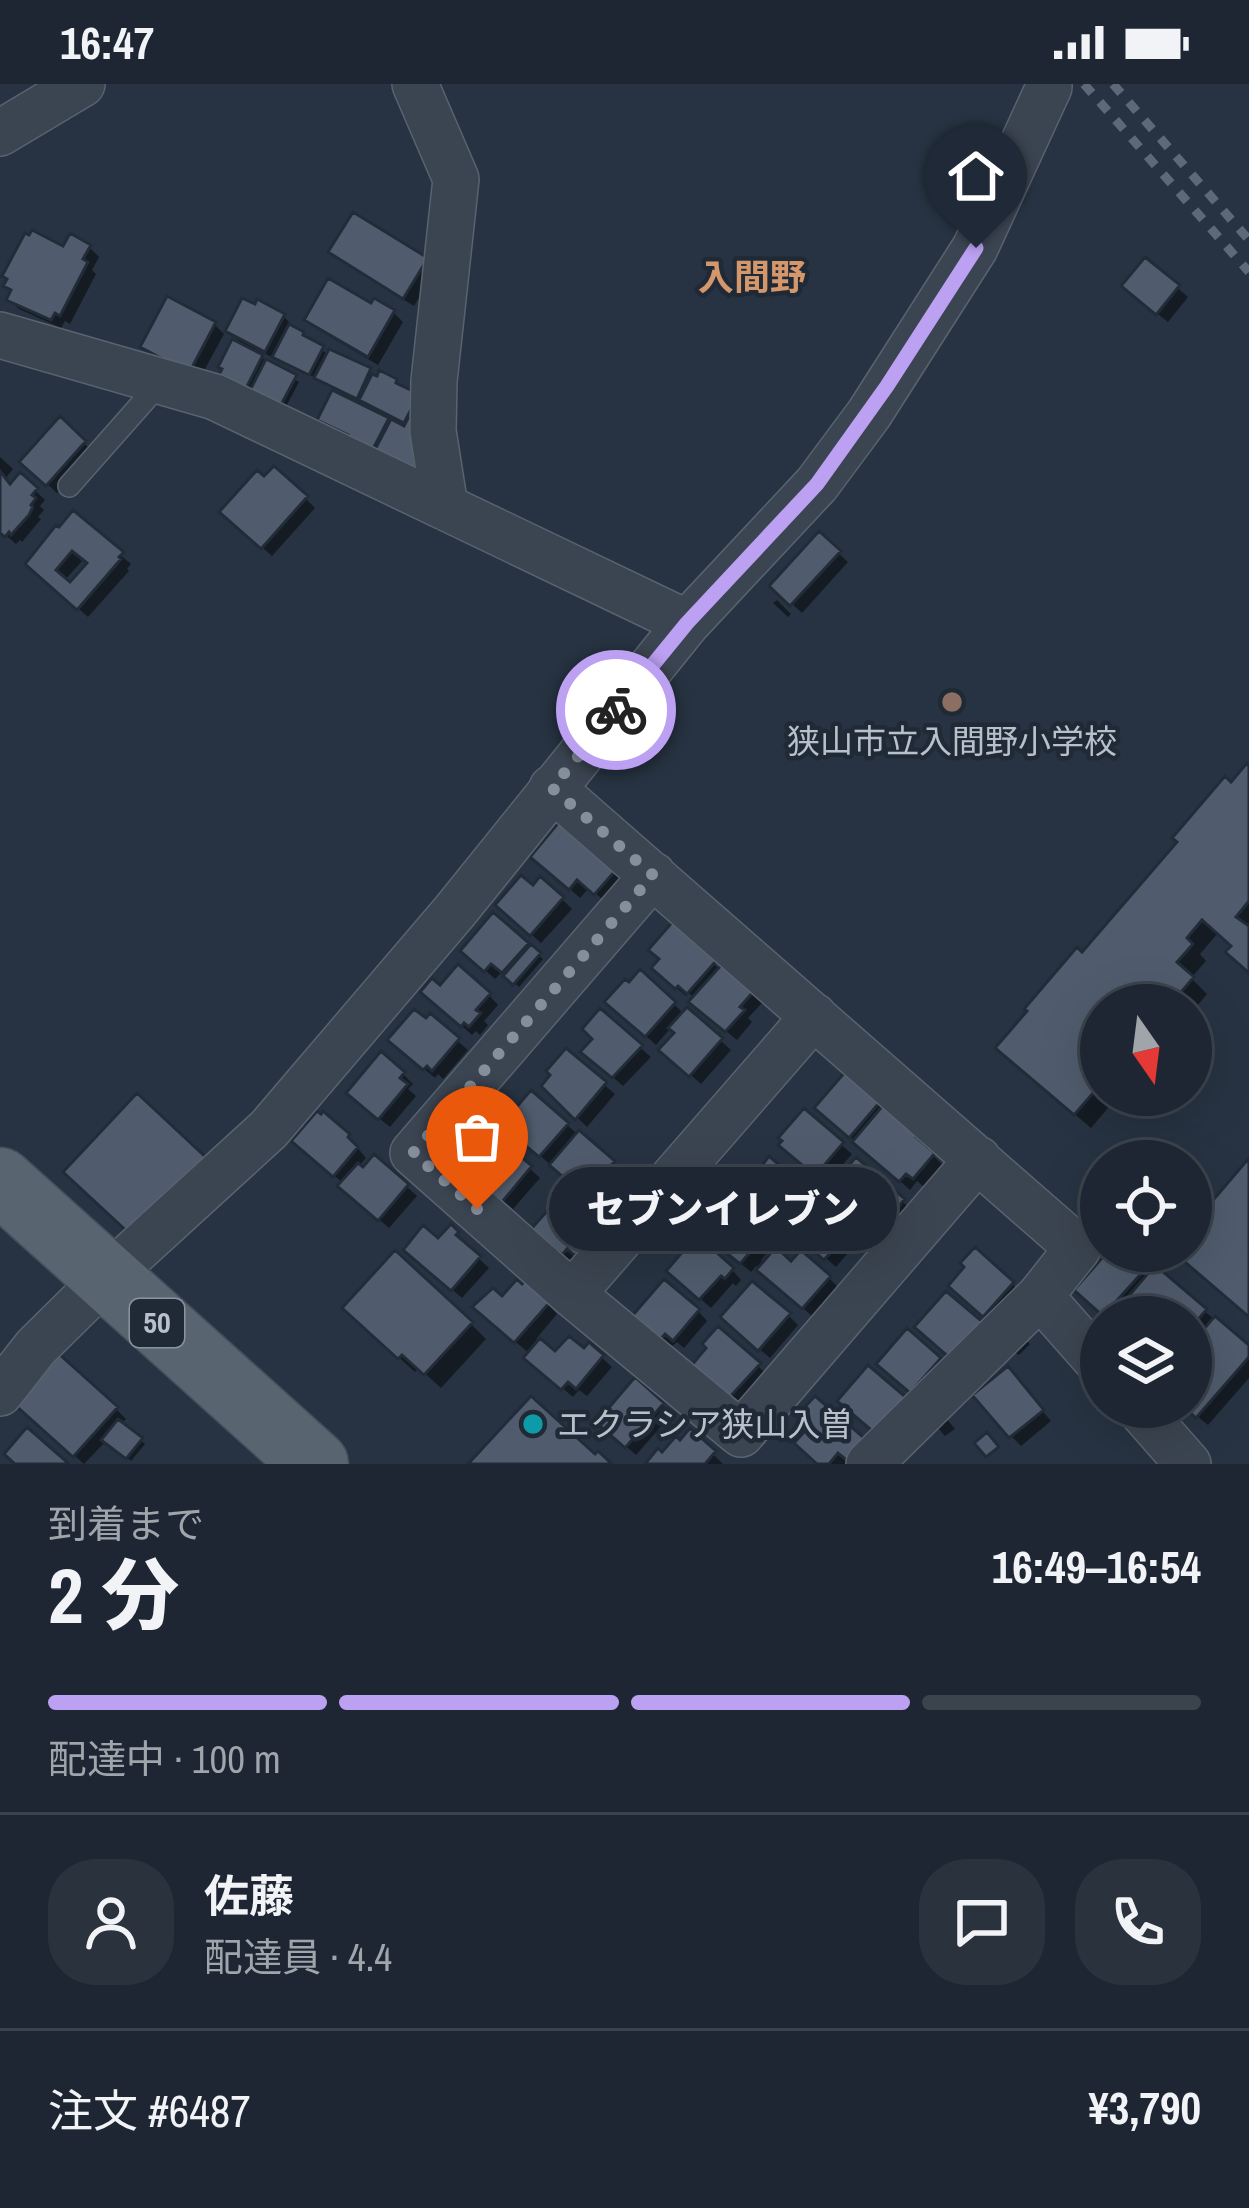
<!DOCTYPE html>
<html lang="ja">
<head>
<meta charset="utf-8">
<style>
  body { margin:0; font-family:"Archivo Narrow","Noto Sans JP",sans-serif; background:#2a323e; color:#f1f3f6; height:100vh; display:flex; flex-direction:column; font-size:45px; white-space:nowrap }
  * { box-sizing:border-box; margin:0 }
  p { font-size:39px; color:#a0a5ac }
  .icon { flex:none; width:66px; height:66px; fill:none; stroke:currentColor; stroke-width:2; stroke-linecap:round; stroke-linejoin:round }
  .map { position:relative; height:1380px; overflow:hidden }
  .details { display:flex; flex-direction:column; background:#1d2632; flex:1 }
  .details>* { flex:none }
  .needle { width:78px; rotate:166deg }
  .tools { position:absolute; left:1080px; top:900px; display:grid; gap:24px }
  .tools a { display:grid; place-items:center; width:132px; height:132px; border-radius:50%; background:#1d2632; box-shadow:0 12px 48px #0002,0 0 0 3px #3b434d; font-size:60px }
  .pin { position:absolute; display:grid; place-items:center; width:102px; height:102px; color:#fff; margin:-123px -51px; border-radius:50% 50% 50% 0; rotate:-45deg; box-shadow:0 0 12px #0007 }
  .pin .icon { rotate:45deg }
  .courier { position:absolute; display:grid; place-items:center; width:120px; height:120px; margin:-60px; border:9px solid #bca0f2; border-radius:50%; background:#fff; color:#222; box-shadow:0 3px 15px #0007 }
  .bubble { position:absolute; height:84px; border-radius:42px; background:#1d2632; box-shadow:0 12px 48px #0002,0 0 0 3px #3b434d; font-size:39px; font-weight:800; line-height:84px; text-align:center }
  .summary em { font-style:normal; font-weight:800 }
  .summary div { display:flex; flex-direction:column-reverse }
  .summary { display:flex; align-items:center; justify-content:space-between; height:204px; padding:0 48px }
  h1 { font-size:78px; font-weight:800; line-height:90px }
  .bar { display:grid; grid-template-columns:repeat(4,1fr); gap:18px 12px; align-content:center; height:144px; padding:0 48px }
  .bar i { height:15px; border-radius:9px; background:#3b434d }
  .bar .current { background:#bca0f2 }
  .bar p { grid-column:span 4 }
  .line { display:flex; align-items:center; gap:30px; padding:0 48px; border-top:3px solid #3b434d }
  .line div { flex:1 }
  .round { display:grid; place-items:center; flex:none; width:126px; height:126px; border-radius:48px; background:#2a323e }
  .status { display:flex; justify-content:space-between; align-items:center; height:84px; padding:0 60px; background:#1d2632; direction:ltr }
  .status svg { height:33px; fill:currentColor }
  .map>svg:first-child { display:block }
  .shadow { fill:#0007; fill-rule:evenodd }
  .building { fill:#505c6d; stroke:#222c39; stroke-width:3; fill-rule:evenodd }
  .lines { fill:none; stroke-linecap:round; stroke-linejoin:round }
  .service-casing { stroke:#59636f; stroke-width:24 }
  .minor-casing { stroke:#59636f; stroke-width:48 }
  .primary-casing { stroke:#454e5b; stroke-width:69 }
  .service { stroke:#3b4551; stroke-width:21 }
  .minor { stroke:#3b4551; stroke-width:45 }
  .primary { stroke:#596471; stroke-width:66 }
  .rail { stroke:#5d6978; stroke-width:9; stroke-dasharray:12 12; stroke-linecap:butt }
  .done { stroke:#858f9b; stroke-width:12; stroke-dasharray:0 21.6 }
  .route { stroke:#bca0f2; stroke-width:15 }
  .education-dot { fill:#8d6e63; stroke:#202a37; stroke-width:4.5 }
  .culture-dot { fill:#0f9aa8; stroke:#202a37; stroke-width:4.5 }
  .labels { text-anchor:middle; stroke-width:9; stroke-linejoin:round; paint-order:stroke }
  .shield { fill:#202a37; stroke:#8a939f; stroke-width:3 }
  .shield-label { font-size:30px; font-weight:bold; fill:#b8c0cb }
  .poi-label { font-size:33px; fill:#b8c0cb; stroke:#202a37 }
  .neighbourhood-label { font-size:36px; font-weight:bold; fill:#d4976b; stroke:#202a37 }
</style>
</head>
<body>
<div class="status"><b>16:47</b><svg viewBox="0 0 49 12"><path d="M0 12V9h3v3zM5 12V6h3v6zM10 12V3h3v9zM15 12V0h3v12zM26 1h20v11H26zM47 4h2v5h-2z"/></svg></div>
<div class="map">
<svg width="1249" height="1380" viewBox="0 0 1249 1380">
  <rect width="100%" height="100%" fill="#273342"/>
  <path class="shadow" d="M354 133 436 186 414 222 342 178 332 168Z
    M89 163 99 173 92 186 96 190 70 240 65 237 61 244 19 225 9 215 64 166Z
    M1146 177 1188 213 1168 238 1135 212Z
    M373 224 393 228 403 238 378 281 317 245 307 235Z
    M283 232 293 242 291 245 329 271 373 291 396 298 417 313 430 391 331 346 321 336 334 310 405 346 408 340 322 297 315 291 314 293 255 265 267 279 299 298 281 332 245 316 247 265 229 247Z
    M214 240 224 250 199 296 154 272 144 262Z
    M60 336 94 369 57 409 23 378Z
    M0 373 13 385 5 395 12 402 20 392 45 416 40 422 44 426 38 433 41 435 22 458 20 456 16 460 0 446Z
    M305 414 315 424 272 472 233 438Z
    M73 431 131 480 127 485 129 487 88 533 39 490ZM84 475 90 480 71 502 64 497Z
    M820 452 848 478 802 529 773 502Z
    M777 516 791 530 788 533 773 519Z
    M1249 685V888L1234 863 1218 849 1200 870 1206 877 1191 894 1207 910 1191 929V921H1173L1164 913 1157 921H1101V1011H1119L1091 1044 1014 979 1083 872Z
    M544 782 614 788 623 798 606 818 589 804 580 814Z
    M533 805 562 815 572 825 541 859 499 821Z
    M494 832 543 875 519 903 502 888 495 895 474 876Z
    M675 839 717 878 714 880 720 886 763 918 748 934 752 938 737 956 702 927 695 915 689 909 686 912 665 894Z
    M441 905 489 911 498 921 484 937 488 941 480 951 476 947 472 951 434 917Z
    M674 920 684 930 687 927 731 966 701 1000 672 975 677 949 671 944 656 961 618 927Z
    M600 928 651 973 623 1002 594 977Z
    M430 933 468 966 443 995 438 990 435 994 401 965Z
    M566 968 615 1010 587 1043 545 1002Z
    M403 990 413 1000 408 1005 416 1012 390 1043 360 1019Z
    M845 993 928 1061 925 1064 943 1081 924 1103 917 1097 910 1106 828 1033Z
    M804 1029 852 1070 827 1099 792 1070Z
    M567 1041 622 1089 596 1120 515 1050Z
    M348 1052 366 1074 358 1083 363 1088 375 1074 417 1112 389 1144 351 1111 343 1099 304 1067Z
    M498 1056 540 1094 513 1125 480 1097Z
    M769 1076 813 1115 786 1145 755 1119Z
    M856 1077 913 1127 896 1146 880 1132 871 1143 839 1117Z
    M594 1134 603 1143 573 1179 545 1154Z
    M451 1144 467 1159 465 1162 489 1184 462 1214 417 1175 438 1158Z
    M768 1146 778 1156 761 1176 765 1180 791 1181 829 1194 838 1203 813 1233 756 1182 751 1188 712 1155Z
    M861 1150 871 1159 861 1170 853 1163 836 1183 804 1155Z
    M1112 1167H1128L1152 1189 1155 1185 1249 1265V1294L1208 1341 1186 1323H1191V1233H1108L1078 1206Z
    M968 1183 1012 1200 1022 1209 994 1241 961 1212Z
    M732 1186 741 1196 736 1202 733 1199 711 1224 679 1196Z
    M502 1217 548 1220 557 1230 536 1255 556 1272 590 1263 612 1283 587 1312 579 1306 573 1313 537 1283 530 1270 486 1233Z
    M698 1227 707 1237 684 1264 677 1258 669 1265 638 1237Z
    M789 1232 798 1241 770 1274 733 1243Z
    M361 1239 471 1240 486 1255 441 1304 419 1284 415 1288Z
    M718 1246 768 1291 740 1323 705 1292Z
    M1020 1250 1030 1260 1019 1271 1015 1268 984 1298Z
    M1017 1296 1051 1337 1021 1362 1011 1352Z
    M662 1321 672 1330 636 1371 607 1346Z
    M116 1325 126 1335 120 1340 145 1360 131 1377 106 1357 84 1380 28 1330Z
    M942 1329 955 1345 945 1352 932 1337Z
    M690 1348 723 1380H649L680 1360Z
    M808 1348 850 1376 846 1380H820Z"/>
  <path class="building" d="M353 128 428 174 403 215 328 168Z
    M32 146 63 162 70 149 91 161 83 175 88 178 60 232 55 229 51 236 6 216 11 206 3 202 7 195 2 192 25 149 29 151Z
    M1145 173 1180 201 1156 231 1121 202Z
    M328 194 371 219 374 214 395 226 368 273 304 236Z
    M167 212 216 238 189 289 140 263Z
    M242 214 255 220 257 215 285 230 265 268 225 247Z
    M289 240 304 248 303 251 324 262 309 291 272 273Z
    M232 255 263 271 241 314 214 300 222 285 218 283Z
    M329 265 371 284 357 315 314 294Z
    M266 275 297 291 276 330 246 314Z
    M379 286 397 295 396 299 419 310 404 339 359 316 372 290 377 292Z
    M332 306 389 334 371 369 345 356 348 351 317 336Z
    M415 321 416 396 371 373 391 335 404 342Z
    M60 332 86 357 46 402 19 378Z
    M274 382 308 412 261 465 219 428 257 386 264 392Z
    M0 387 10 400 20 388 38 404 32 411 36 414 31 421 33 423 29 431 11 451 9 448 5 453 0 449Z
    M73 426 124 468 119 473 121 475 77 526 25 480 56 441 59 443ZM72 467 87 479 70 498 56 486Z
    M819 447 841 467 790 522 769 502Z
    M1247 679 1249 681V817L1236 833 1249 842V889L1225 868 1231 862 1202 836 1187 854 1193 860 1177 878 1194 893 1171 920 1147 900 1138 910 1150 921H1101V1000L1074 1031 995 964 1027 927 1024 925 1077 863 1082 868 1177 758 1172 754 1225 692 1231 698Z
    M559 738 616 786 594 811 577 796 569 806 530 773Z
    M521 791 533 801 540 792 564 813 530 852 495 821Z
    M493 828 529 859 502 889 491 880 484 888 460 867Z
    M675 835 716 877 687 910 678 902 675 905 651 884 659 875 648 866Z
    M531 860 541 869 513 901 503 892Z
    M724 878 755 906 740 923 745 926 725 948 688 918Z
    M458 880 491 909 476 926 481 929 469 943 464 939 461 943 420 908 432 894 440 901Z
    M640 885 676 918 645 953 604 918 625 895 629 898Z
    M687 923 723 954 689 993 658 966 674 949 668 944Z
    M600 924 643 961 612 994 580 968 592 955 582 945Z
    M414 925 426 934 430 929 460 954 432 987 427 982 423 986 387 956Z
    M566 964 607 998 575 1036 541 1002 550 991 546 987Z
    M381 967 405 988 400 994 408 1000 378 1036 346 1009Z
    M845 988 880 1018 849 1054 814 1024Z
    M531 1006 569 1039 539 1073 501 1041Z
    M137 1009 212 1079 132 1152 63 1088Z
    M885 1019 920 1049 916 1053 935 1069 913 1095 906 1090 899 1098 852 1058Z
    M804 1024 844 1058 815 1092 778 1061 782 1057 778 1054Z
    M317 1027 321 1030 323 1027 350 1050 348 1053 358 1063 333 1093 291 1057Z
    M579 1046 615 1077 585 1112 549 1081Z
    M497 1052 532 1082 502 1118 467 1087Z
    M374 1070 409 1100 378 1137 337 1102 358 1079 363 1083Z
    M769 1072 805 1103 774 1138 741 1110Z
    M856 1073 905 1115 885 1138 869 1125 859 1136 826 1108Z
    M1249 1074V1233L1172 1167H1191V1142Z
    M566 1106 596 1131 593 1135 601 1142 575 1172 567 1165 562 1171 531 1145Z
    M729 1109 771 1144 740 1180 698 1146Z
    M825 1115 863 1148 850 1162 842 1156 824 1176 790 1146 806 1127 811 1132Z
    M451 1140 459 1148 456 1151 481 1172 451 1207 403 1166 423 1141 438 1154Z
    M697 1151 734 1184 725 1195 721 1192 699 1216 666 1187Z
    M776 1163 791 1177 801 1166 831 1192 802 1225 756 1186Z
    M975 1163 1014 1198 983 1233 948 1202 964 1183 960 1179Z
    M395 1166 473 1238 424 1291 402 1271 398 1275 342 1224Z
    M1108 1167H1133L1149 1181 1103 1232 1074 1206Z
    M1155 1181 1207 1225 1191 1244V1233H1111Z
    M517 1195 522 1200 525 1197 550 1218 514 1259 472 1223 493 1204 502 1212Z
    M664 1195 700 1225 673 1257 665 1250 658 1258 632 1232Z
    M752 1197 791 1229 758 1267 720 1233Z
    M946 1207 984 1239 952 1276 914 1243Z
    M1215 1232 1249 1261V1273L1196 1334 1184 1323H1191V1251L1195 1255Z
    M718 1242 761 1279 728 1315 691 1282 706 1264 702 1260Z
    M907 1244 941 1274 910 1309 876 1280Z
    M569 1252 584 1264 589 1258 604 1271 576 1305 568 1298 561 1306 523 1274 540 1254 555 1267Z
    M59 1270 118 1323 73 1373 14 1320Z
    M868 1281 908 1315 877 1351 837 1317Z
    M1008 1282 1044 1326 1009 1354 972 1311Z
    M635 1293 664 1319 625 1364 593 1336 604 1325 606 1327Z
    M531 1312 595 1370 598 1367 612 1380H468Z
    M815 1312 869 1358 850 1379 838 1369 829 1380H817L794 1359 805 1347 797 1341 807 1329 803 1325Z
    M118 1335 143 1354 126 1375 101 1356Z
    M27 1343 68 1379V1380H15L4 1370Z
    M690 1344 716 1367 705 1380H645L658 1364 662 1368 676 1352 680 1356Z
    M987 1348 999 1363 986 1373 974 1359Z"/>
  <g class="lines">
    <g class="service-casing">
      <path id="service" d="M69 402 160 299"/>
    </g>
    <g class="minor-casing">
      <path id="minor" d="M415 0 456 95 434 297 433 347 445 423
        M0 49 82 0
        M0 251 215 313 687 539
        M552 704 1078 1164 1040 1212 869 1380
        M653 791 413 1069 572 1210 741 1350 978 1075
        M572 1210 814 932
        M1040 1212 1101 1281
        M0 1309 36 1263 106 1194 269 1045 455 827 687 539 817 400 869 330 975 164 1049 3
        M1138 1323 1188 1380"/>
    </g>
    <g class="primary-casing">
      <path id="primary" d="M0 1097 315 1380"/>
    </g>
    <use href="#service" class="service"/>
    <use href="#minor" class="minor"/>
    <use href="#primary" class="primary"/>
    <path class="rail" d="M1084 0 1249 188
      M1113 0 1249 156"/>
  </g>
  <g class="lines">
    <path class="done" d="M477 1125 413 1069 653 791 552 704 616 626"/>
    <path class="route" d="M616 626 687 539 817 400 887 302 976 164"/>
  </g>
  <circle class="education-dot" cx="952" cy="618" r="12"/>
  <circle class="culture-dot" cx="533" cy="1340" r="12"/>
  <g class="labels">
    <rect class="shield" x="130" y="1215" width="54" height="48" rx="9"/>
    <g class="shield-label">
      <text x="157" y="1249">50</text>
    </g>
    <g class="poi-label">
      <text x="952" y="669">狭山市立入間野小学校</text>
      <text x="557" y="1352" text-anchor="start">エクラシア狭山入曽</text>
    </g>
    <g class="neighbourhood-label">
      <text x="752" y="206">入間野</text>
    </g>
  </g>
</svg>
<div class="tools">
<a><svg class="needle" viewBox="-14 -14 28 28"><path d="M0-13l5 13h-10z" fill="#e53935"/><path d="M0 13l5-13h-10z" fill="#a0a5ac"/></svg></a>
<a><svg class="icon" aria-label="locate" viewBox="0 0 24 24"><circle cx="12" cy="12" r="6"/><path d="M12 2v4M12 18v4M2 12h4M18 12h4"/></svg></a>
<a><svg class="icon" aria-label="layers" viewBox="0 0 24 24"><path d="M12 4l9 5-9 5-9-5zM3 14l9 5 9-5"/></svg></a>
</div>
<div class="pin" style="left:477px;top:1125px;background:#ea580c"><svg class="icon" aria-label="bag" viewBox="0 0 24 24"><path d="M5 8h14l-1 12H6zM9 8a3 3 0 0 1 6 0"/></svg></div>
<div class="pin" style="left:976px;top:164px;background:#1f2937"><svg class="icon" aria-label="home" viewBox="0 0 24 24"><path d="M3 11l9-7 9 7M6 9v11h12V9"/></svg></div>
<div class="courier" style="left:616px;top:626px"><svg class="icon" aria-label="bike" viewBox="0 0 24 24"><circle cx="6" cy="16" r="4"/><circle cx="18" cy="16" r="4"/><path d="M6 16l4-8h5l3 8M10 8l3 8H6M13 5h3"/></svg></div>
<div class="bubble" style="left:549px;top:1083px;width:348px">セブンイレブン</div>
</div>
<section class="details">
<div class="summary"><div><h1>2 分</h1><p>到着まで</p></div><em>16:49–16:54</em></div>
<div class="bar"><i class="current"></i><i class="current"></i><i class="current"></i><i></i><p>配達中 · 100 m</p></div>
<div class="line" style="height:216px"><a class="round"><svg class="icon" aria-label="person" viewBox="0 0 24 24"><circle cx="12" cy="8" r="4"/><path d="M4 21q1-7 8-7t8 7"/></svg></a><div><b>佐藤</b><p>配達員 · 4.4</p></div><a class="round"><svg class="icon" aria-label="chat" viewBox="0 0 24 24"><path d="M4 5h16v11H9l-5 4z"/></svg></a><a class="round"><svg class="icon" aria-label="phone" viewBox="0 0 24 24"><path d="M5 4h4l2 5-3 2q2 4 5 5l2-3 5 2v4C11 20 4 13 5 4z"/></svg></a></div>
<div class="line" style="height:156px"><div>注文 #6487</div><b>¥3,790</b></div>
</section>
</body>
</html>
